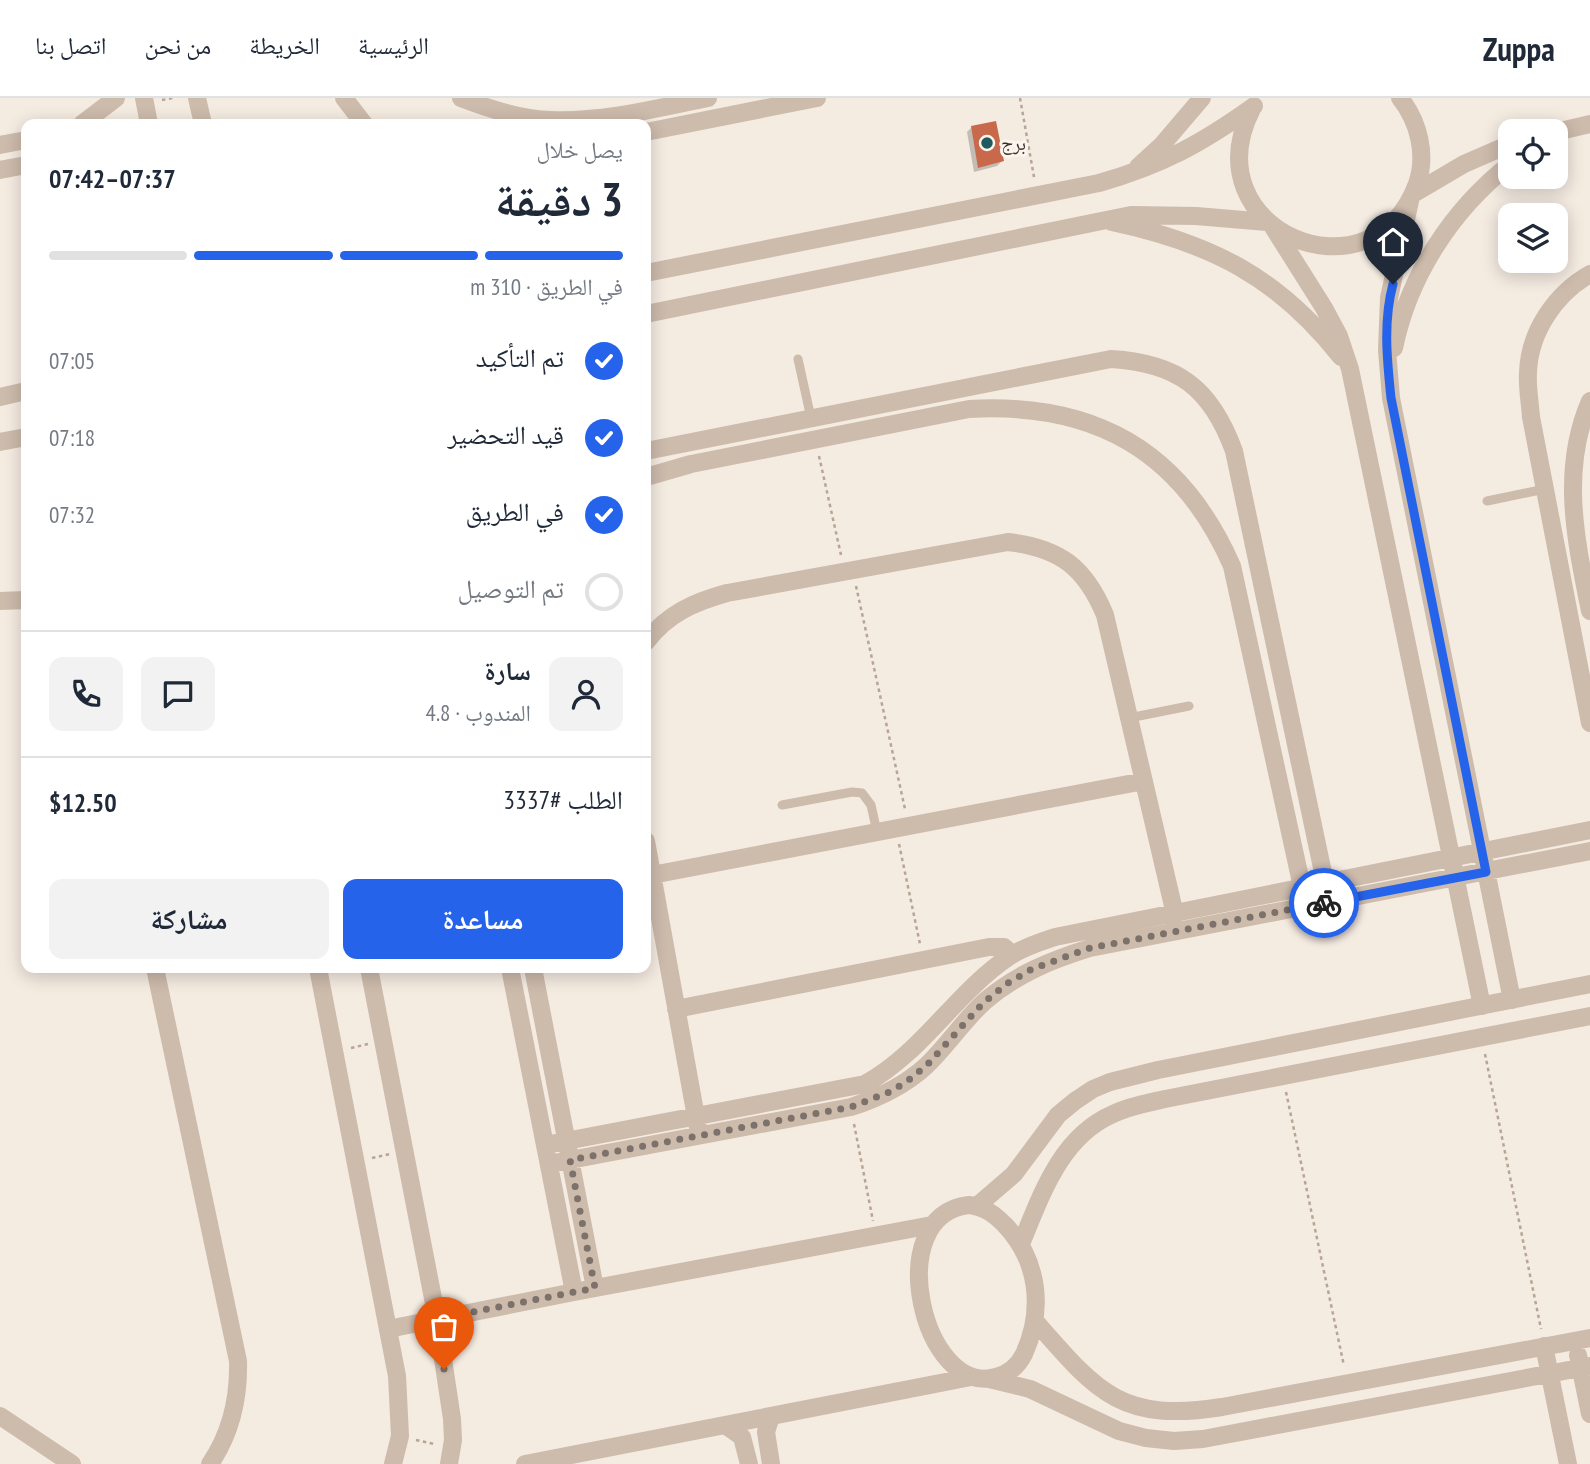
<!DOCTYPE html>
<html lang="ar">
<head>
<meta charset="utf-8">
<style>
  body { margin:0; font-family:"PT Sans Narrow","Noto Naskh Arabic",sans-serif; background:#f2f2f3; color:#1f2937; direction:rtl; height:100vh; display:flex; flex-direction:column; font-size:26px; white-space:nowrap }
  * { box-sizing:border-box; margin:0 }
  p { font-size:23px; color:#747a83 }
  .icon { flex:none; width:38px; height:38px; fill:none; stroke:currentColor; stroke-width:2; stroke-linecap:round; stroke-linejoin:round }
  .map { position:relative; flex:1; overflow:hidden; direction:ltr }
  .panel { position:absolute; left:21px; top:21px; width:630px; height:854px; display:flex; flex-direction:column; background:#fff; border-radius:14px; box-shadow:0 4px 18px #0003; direction:rtl }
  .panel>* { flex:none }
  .controls { position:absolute; left:1498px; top:21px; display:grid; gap:14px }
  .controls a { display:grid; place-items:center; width:70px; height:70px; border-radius:14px; background:#fff; box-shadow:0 4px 18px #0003; font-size:35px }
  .pin { position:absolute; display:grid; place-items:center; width:60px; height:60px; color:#fff; margin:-72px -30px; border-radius:50% 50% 50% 0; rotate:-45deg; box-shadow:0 0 7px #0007 }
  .pin .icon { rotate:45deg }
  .courier { position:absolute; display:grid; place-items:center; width:70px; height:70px; margin:-35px; border:5px solid #2563eb; border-radius:50%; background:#fff; color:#222; box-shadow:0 2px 9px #0007 }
  .overview em { font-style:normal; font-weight:700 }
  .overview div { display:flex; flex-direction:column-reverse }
  .overview { display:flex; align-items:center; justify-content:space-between; height:119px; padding:0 28px }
  h1 { font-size:46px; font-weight:700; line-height:52px }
  .bar { display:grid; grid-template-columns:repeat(4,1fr); gap:10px 7px; align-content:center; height:84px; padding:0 28px }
  .bar i { height:9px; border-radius:5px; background:#e0e1e3 }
  .bar .on { background:#2563eb }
  .bar p { grid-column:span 4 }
  .line { display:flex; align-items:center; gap:18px; padding:0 28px; border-top:2px solid #e0e1e3 }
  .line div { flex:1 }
  .round { display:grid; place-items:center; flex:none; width:74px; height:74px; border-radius:14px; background:#f2f2f3 }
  ol { padding:0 28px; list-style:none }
  li { display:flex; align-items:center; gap:21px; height:77px }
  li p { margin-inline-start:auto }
  li .icon { padding:7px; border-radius:50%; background:#2563eb; color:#fff; stroke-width:4 }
  li:last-child { color:#747a83 }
  li i { width:38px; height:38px; border:4px solid #e0e1e3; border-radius:50% }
  .button { display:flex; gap:14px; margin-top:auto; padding:14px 28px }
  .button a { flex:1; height:80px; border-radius:14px; background:#2563eb; color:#fff; font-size:28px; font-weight:700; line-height:80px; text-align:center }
  .button a+a { background:#f2f2f3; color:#1f2937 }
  header { display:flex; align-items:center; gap:42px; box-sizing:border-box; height:98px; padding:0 35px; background:#fff; border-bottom:2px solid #e0e1e3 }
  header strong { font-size:33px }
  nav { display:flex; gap:38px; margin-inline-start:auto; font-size:24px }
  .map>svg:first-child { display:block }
  .shadow { fill:#0003 }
  .building { fill:#c8694b }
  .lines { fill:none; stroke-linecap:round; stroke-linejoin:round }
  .path { stroke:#b9a596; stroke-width:2.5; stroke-dasharray:3.5 3.5; stroke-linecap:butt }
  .service { stroke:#cdbbac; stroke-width:9 }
  .minor { stroke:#cdbbac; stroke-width:18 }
  .tertiary { stroke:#cdbbac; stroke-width:18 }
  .done { stroke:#7c716b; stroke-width:7; stroke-dasharray:0 12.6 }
  .route { stroke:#2563eb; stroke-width:9 }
  .poi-dot { fill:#1f5a5e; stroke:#fbf5ee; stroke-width:2.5 }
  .labels { text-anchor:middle; stroke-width:6; stroke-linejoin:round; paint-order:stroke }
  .poi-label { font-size:19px; fill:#3b302b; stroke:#fbf5ee; text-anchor:start }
</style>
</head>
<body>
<header>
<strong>Zuppa</strong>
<nav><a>الرئيسية</a><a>الخريطة</a><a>من نحن</a><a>اتصل بنا</a></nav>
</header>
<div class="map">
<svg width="1590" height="1366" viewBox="0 0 1590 1366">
  <rect width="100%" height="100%" fill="#f4ebe1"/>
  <path class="shadow" d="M972 29 1002 63 997 68 974 74 967 34Z"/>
  <path class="building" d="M996 23 1004 63 978 70 971 28Z"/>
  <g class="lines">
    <path class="path" d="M1020 0 1034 79
      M162 2 173 0
      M819 358 841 457
      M856 488 905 711
      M899 746 920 846
      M351 950 368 946
      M1485 956 1541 1231
      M1286 994 1344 1268
      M854 1026 873 1123
      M372 1060 390 1056
      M416 1342 434 1346"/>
    <path class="service" d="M798 261 811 320
      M1487 403 1545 391
      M1129 620 1189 608
      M782 707 852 694 862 695 871 707 877 734"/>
    <path class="minor" d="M344 0 364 26
      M461 0C490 11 520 21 551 22 604 24 658 10 708 0
      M1252 11C1190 132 1371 209 1417 86 1427 57 1419 24 1400 0
      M82 26 116 0
      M646 34 817 0
      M1556 34 1590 26
      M0 47 26 42
      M1138 69 1161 48 1202 0
      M0 72 26 67
      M1413 96 1464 66 1510 46
      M1410 103 1389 200 1387 252 1391 300 1512 902
      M1112 124C1211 145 1278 179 1341 259
      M1273 129 1324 210 1339 238 1350 271 1482 908
      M646 175 1099 85C1162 67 1201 46 1254 8
      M1590 176C1556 195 1529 234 1528 275 1527 289 1530 305 1531 319L1590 625
      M646 216 1131 117 1196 118 1267 124
      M1394 250C1409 177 1452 112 1510 66
      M0 299 26 293
      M1590 303C1560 372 1576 443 1590 513
      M0 344 26 339
      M646 353 1111 261C1178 265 1211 290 1234 353L1325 784
      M646 379 691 366 969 311C1094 304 1181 352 1232 468L1302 789
      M0 503 26 502
      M646 544C667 516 694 504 727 495L1008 444C1060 450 1085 469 1105 517L1177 825
      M646 743 698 1030
      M652 777 1144 683
      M155 870 238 1263C239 1301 231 1335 210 1366
      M510 870 574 1194
      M533 870 595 1190
      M676 911 989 849H1004L1012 856
      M545 1047 865 986C923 954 956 894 1010 858 1024 849 1040 844 1055 839L1590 732
      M549 1066 851 1009C879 1000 904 988 926 968 947 948 963 923 985 903 1017 876 1051 862 1090 850L1590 753
      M969 1107C985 1109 994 1116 1005 1127 1039 1163 1044 1212 1024 1256 1018 1268 1008 1276 996 1279 923 1300 880 1116 969 1107Z
      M977 1108 1014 1076 1058 1017 1075 1003 1093 991 1110 984 1158 972 1590 886
      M1021 1146C1041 1098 1060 1039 1113 1016 1129 1008 1148 1005 1165 1001L1590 918
      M1035 1223C1097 1294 1121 1325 1222 1309L1590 1240
      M388 1231 574 1194 932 1127
      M1544 1248 1568 1366
      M1578 1257 1590 1316
      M989 1281 1030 1291 1119 1333 1146 1340 1174 1343 1203 1341 1590 1268
      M0 1318 72 1366
      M771 1318 766 1334 771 1366
      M725 1327 742 1339 749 1366
      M525 1366 971 1279"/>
    <path class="tertiary" d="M144 0 149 26
      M197 0 203 26
      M318 870 397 1278 400 1338 393 1366
      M369 870 437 1221 452 1321 453 1342 449 1366"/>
  </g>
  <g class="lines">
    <path class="done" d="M444 1271 437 1221 595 1190 570 1062 851 1009 892 993 910 981 927 967 983 905 1008 885 1032 871 1090 850 1324 805"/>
    <path class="route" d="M1324 805 1486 774 1391 300C1387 262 1383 223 1393 186"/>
  </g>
  <circle class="poi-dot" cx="987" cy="45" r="7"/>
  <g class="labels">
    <g class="poi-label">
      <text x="1001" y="52">برج</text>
    </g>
  </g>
</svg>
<div class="controls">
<a><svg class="icon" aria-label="locate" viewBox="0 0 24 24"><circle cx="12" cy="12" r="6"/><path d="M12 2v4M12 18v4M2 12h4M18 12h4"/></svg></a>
<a><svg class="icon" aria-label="layers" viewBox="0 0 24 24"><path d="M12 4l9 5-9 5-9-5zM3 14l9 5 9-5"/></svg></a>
</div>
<div class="pin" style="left:444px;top:1271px;background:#ea580c"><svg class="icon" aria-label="bag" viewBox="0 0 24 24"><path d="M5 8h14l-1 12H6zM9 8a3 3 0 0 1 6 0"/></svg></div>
<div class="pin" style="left:1393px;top:186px;background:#1f2937"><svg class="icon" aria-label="home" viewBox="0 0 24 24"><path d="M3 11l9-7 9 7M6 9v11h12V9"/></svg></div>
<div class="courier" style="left:1324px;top:805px"><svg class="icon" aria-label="bike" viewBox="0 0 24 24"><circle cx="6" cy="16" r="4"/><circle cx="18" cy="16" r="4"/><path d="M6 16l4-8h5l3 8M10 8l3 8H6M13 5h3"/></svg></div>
<section class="panel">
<div class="overview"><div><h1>3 دقيقة</h1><p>يصل خلال</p></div><em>07:37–07:42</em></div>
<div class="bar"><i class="on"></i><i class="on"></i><i class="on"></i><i></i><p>في الطريق · 310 m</p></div>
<ol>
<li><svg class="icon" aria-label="check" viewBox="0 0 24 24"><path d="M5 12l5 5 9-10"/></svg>تم التأكيد<p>07:05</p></li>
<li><svg class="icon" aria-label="check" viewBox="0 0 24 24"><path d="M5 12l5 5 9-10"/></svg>قيد التحضير<p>07:18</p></li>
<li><svg class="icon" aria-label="check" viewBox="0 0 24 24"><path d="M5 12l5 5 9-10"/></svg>في الطريق<p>07:32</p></li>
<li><i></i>تم التوصيل</li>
</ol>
<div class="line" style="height:126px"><a class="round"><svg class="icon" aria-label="person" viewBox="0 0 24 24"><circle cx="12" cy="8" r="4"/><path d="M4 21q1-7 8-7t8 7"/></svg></a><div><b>سارة</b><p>المندوب · 4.8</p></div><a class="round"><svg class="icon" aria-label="chat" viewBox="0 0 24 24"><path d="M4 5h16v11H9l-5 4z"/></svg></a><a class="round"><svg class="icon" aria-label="phone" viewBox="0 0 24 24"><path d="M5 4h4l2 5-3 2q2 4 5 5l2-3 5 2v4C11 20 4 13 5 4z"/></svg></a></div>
<div class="line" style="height:91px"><div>الطلب #3337</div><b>$12.50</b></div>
<div class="button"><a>مساعدة</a><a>مشاركة</a></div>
</section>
</div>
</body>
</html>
